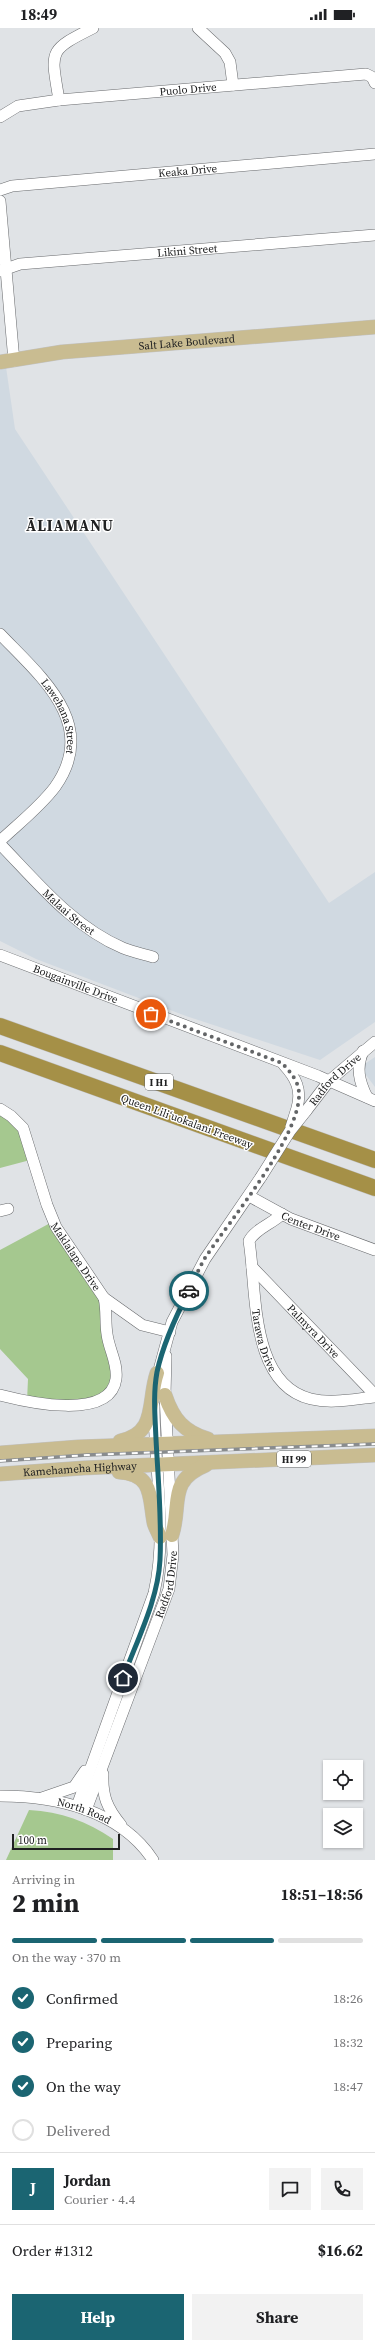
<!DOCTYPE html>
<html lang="en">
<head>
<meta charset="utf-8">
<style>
  body { margin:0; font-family:"Source Serif 4",serif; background:#f2f2f2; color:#202124; height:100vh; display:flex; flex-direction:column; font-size:15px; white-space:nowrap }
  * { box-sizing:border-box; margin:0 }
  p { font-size:13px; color:#757577 }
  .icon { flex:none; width:22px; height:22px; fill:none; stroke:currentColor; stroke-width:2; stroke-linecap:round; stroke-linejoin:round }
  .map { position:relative; height:1832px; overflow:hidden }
  .panel { display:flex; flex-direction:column; background:#fff; flex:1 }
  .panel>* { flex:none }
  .buttons { position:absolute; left:323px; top:1732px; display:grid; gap:8px }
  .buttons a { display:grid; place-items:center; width:40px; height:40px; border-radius:0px; background:#fff; box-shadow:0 1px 3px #0004; font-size:20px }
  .scale { position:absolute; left:12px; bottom:10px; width:108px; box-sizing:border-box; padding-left:4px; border:2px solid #202122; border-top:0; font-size:11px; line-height:14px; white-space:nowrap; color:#202122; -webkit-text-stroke:3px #fff; paint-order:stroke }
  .pin { position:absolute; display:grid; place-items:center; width:34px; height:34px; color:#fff; margin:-17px; border:2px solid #fff; border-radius:50%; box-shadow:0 1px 4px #0007 }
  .courier { position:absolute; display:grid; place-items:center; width:40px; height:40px; margin:-20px; border:3px solid #1b6572; border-radius:50%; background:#fff; color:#222; box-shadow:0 1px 5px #0007 }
  .headline em { font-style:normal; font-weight:700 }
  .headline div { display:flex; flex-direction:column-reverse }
  .headline { display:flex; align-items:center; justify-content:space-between; height:68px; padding:0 12px }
  h1 { font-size:26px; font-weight:700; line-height:30px }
  .bar { display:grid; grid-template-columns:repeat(4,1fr); gap:6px 4px; align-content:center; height:48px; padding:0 12px }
  .bar i { height:5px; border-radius:3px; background:#e0e0e0 }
  .bar .current { background:#1b6572 }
  .bar p { grid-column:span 4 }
  .line { display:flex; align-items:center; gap:10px; padding:0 12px; border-top:1px solid #e0e0e0 }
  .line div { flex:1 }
  .round { display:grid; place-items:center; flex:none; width:42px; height:42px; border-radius:0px; background:#f2f2f2 }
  ol { padding:0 12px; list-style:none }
  li { display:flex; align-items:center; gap:12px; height:44px }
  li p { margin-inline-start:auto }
  li .icon { padding:4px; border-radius:50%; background:#1b6572; color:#fff; stroke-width:4 }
  li:last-child { color:#757577 }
  li i { width:22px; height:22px; border:2px solid #e0e0e0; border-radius:50% }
  .cta { display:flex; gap:8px; margin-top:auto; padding:8px 12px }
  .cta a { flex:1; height:46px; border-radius:0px; background:#1b6572; color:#fff; font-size:16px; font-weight:700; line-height:46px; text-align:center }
  .cta a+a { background:#f2f2f2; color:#202124 }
  .status { display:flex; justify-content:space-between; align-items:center; height:28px; padding:0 20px; background:#fff; direction:ltr }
  .status svg { height:11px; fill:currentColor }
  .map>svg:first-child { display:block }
  .built { fill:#d0d9e1 }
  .green { fill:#a5c88f }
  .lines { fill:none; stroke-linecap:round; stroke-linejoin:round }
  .minor-casing { stroke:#686a6d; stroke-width:12 }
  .major-casing { stroke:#c1c1c1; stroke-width:15 }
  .highway-casing { stroke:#c1c1c1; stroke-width:17 }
  .minor { stroke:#fff; stroke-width:11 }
  .major { stroke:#c9bc91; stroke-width:14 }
  .highway { stroke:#a59047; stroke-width:16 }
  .rail-casing { stroke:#898c8e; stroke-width:3.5 }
  .rail { stroke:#fff; stroke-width:2; stroke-dasharray:6; stroke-linecap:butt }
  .minor-bridge-casing { stroke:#686a6d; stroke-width:12; stroke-linecap:butt }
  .minor-bridge { stroke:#fff; stroke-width:11 }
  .done { stroke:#636567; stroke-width:4; stroke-dasharray:0 7.2 }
  .route { stroke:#1b6572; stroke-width:5 }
  .labels { text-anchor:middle; stroke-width:3; stroke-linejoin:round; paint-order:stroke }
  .shield { fill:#fff; stroke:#636464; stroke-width:1 }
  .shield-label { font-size:10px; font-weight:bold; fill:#202122 }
  .street-label { font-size:11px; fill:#202122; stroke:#fff }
  .district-label { font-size:15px; font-weight:bold; letter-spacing:1px; fill:#202122; stroke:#fff }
</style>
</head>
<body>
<div class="status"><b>18:49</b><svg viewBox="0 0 49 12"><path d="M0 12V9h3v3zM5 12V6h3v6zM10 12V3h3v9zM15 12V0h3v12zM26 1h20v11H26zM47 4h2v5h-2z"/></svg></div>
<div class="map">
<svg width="375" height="1832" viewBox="0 0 375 1832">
  <rect width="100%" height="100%" fill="#e0e3e6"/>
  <path class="built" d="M6 339 15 401 329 875 375 844V994L320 1032 186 988 36 931 0 913V340Z
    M375 1029V1059L360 1039Z"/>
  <path class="green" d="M0 1081 11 1088 34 1131 0 1140Z
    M54 1193 98 1259 116 1341 100 1373H27L28 1351 0 1321V1222Z
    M29 1782C61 1784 87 1793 113 1811V1832H6Z"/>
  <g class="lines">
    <g class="minor-casing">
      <g id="minor">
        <path d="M198 0 225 25 230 34 233 57"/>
        <path d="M59 72C51 23 47 23 93 0"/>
        <path id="s1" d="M0 89 18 78 59 72 366 46 372 49 375 55"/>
        <path id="s2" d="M0 162 12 158 375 126"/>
        <path d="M0 173 14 333"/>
        <path id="s3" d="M0 243 20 236 375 207"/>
        <path id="s4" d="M0 606C40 648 100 696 55 759 40 779 18 796 0 813"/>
        <path id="s5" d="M0 816C37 854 73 899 123 920 133 924 143 926 153 929"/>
        <path id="s6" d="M0 927 318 1048 375 1073"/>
        <path d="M363 1023C356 1040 359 1053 367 1069"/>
        <path d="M284 1037C296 1050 302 1062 297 1080"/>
        <path id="s7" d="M0 1081 11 1088 23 1100 47 1177 56 1199 104 1270C107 1282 105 1294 107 1306 109 1322 118 1335 116 1351 110 1393 27 1374 0 1367"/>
        <path id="s8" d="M306 1083 329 1053 375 1014"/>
        <path id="s9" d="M249 1168 291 1191 375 1222"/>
        <path d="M0 1183 8 1181"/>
        <path id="s10" d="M282 1186C272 1196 255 1201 249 1213 257 1261 249 1356 311 1371 332 1376 354 1371 375 1369"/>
        <path id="s11" d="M252 1239 375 1367"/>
        <path d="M104 1270 142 1297 170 1304"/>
        <path d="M156 1353 172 1294 205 1231 261 1149"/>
        <path d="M103 1746C102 1768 107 1780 121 1797"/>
        <path id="s12" d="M0 1768C56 1768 120 1782 153 1832"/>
        <path d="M42 1770 74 1759 85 1743"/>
        <path d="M77 1778 154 1565C168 1504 154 1440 154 1378"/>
        <path id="s13" d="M86 1782 169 1561 173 1527 165 1367 166 1328"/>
      </g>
    </g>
    <g class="major-casing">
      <g id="major">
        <path id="s14" d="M0 334 62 324 375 299"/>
        <path d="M165 1367C173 1391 184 1404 208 1411"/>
        <path d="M120 1413C158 1405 147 1374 157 1345"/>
        <path d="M0 1425 78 1419 375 1408"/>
        <path d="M119 1444C154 1446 149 1470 154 1495 155 1499 158 1504 160 1509"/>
        <path id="s15" d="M0 1446 83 1440 375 1427"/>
        <path d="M172 1507C182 1476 167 1453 206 1437"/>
      </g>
    </g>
    <g class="highway-casing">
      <path id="highway" d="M0 998 375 1132
        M0 1025 375 1160"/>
    </g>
    <use href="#minor" class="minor"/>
    <use href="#major" class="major"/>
    <use href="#highway" class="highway"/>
    <g class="rail-casing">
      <path id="rail" d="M0 1433 87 1427 375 1416"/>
    </g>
    <use href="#rail" class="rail"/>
    <g class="minor-bridge-casing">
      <path id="minor-bridge" d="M291 1099 297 1080
        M261 1149 290 1103 306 1083"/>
    </g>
    <use href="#minor-bridge" class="minor-bridge"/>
  </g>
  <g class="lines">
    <path class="done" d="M151 986 282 1035C290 1044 299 1053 299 1066 300 1109 230 1192 205 1230 199 1240 194 1252 189 1263"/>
    <path class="route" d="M123 1650C137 1612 158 1572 160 1532 162 1491 158 1451 156 1411 155 1388 153 1366 157 1344 163 1316 176 1288 189 1263"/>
  </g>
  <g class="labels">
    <g class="shield">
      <rect x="145" y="1046" width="28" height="16" rx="3"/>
      <rect x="277" y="1423" width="34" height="16" rx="3"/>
    </g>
    <g class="shield-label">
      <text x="159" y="1058">I H1</text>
      <text x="294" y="1435">HI 99</text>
    </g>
    <g class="street-label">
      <text dy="4" stroke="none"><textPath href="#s1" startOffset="192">Puolo Drive</textPath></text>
      <text dy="4" stroke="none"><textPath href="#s2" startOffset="189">Keaka Drive</textPath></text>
      <text dy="4" stroke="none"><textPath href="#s3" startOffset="189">Likini Street</textPath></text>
      <text dy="4" stroke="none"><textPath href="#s14" startOffset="188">Salt Lake Boulevard</textPath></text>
      <text dy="4" stroke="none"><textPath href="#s4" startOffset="104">Lawehana Street</textPath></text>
      <text dy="4" stroke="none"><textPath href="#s5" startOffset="97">Malaai Street</textPath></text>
      <text dy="4" stroke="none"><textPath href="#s6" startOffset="81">Bougainville Drive</textPath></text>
      <text dy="4" stroke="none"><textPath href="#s8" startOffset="43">Radford Drive</textPath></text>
      <text transform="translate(187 1093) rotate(20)" y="4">Queen Liliʻuokalani Freeway</text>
      <text dy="4" stroke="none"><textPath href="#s9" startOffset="69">Center Drive</textPath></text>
      <text dy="4" stroke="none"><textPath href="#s7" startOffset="170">Maklalapa Drive</textPath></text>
      <text dy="4" stroke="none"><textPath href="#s11" startOffset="89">Palmyra Drive</textPath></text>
      <text dy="4" stroke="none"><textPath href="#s10" startOffset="144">Tarawa Drive</textPath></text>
      <text dy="4" stroke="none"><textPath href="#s15" startOffset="80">Kamehameha Highway</textPath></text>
      <text dy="4" stroke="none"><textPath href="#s13" startOffset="240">Radford Drive</textPath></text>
      <text dy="4" stroke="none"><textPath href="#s12" startOffset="86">North Road</textPath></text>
    </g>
    <g class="district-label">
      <text x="70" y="503">ĀLIAMANU</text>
    </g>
  </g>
</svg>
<div class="buttons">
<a><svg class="icon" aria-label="locate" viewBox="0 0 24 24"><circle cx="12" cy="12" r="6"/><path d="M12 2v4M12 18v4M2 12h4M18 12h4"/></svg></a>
<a><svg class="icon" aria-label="layers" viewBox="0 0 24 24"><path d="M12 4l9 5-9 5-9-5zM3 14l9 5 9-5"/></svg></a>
</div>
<div class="scale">100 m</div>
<div class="pin" style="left:151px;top:986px;background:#ea580c"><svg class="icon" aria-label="bag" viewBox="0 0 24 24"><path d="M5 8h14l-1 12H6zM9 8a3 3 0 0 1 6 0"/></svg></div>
<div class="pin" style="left:123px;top:1650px;background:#1f2937"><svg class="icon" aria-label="home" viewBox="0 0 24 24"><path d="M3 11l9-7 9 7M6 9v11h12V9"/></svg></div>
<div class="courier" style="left:189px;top:1263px"><svg class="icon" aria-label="car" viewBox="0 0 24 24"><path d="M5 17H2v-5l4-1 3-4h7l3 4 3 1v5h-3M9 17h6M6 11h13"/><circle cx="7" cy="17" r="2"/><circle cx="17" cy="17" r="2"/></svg></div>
</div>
<section class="panel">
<div class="headline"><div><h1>2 min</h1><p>Arriving in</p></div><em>18:51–18:56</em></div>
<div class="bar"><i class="current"></i><i class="current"></i><i class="current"></i><i></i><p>On the way · 370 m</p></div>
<ol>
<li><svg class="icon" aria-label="check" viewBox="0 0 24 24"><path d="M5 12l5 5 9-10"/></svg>Confirmed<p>18:26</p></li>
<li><svg class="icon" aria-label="check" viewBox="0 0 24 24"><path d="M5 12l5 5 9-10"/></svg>Preparing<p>18:32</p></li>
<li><svg class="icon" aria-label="check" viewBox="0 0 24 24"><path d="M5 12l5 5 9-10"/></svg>On the way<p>18:47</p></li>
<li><i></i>Delivered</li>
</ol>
<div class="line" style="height:72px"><b class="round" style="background:#1b6572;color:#fff">J</b><div><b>Jordan</b><p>Courier · 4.4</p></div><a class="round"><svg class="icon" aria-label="chat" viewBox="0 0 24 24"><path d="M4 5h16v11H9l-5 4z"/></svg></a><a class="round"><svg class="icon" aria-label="phone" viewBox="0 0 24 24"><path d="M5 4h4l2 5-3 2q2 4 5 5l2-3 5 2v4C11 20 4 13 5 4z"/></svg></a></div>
<div class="line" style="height:52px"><div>Order #1312</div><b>$16.62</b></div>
<div class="cta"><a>Help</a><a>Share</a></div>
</section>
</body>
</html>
